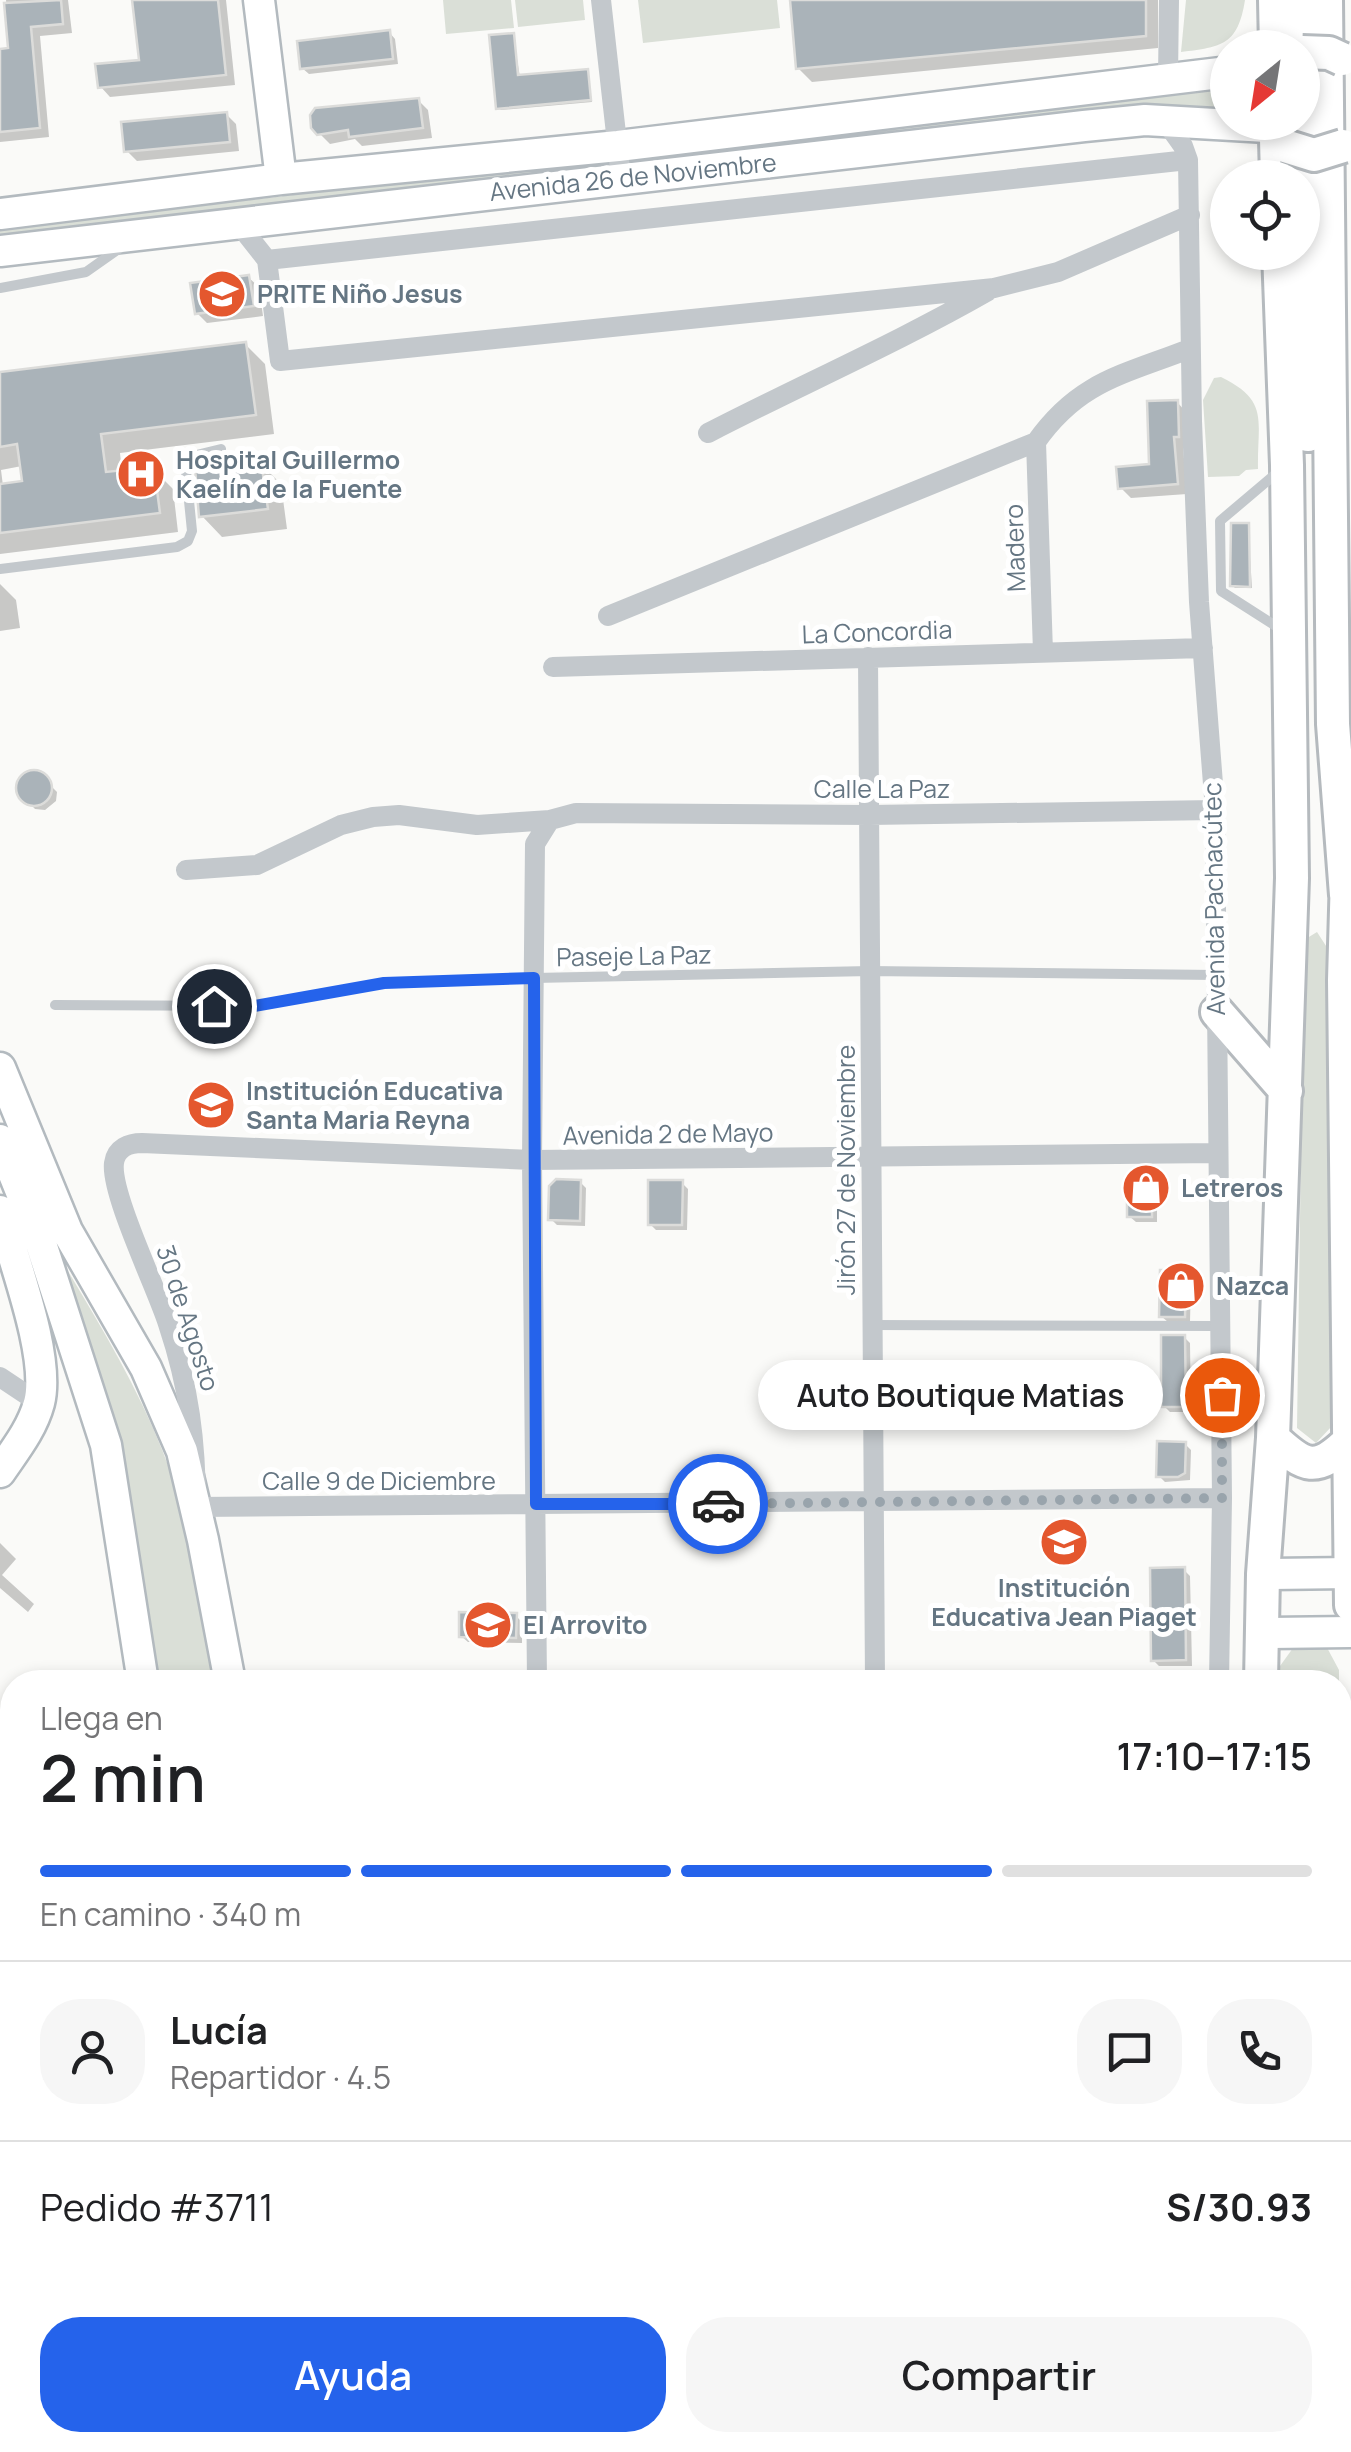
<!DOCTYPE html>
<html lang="es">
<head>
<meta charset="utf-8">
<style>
  body { margin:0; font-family:Manrope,sans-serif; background:#f6f6f6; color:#202124; height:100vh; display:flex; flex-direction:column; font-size:38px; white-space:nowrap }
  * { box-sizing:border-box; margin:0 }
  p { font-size:32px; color:#757577 }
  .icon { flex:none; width:55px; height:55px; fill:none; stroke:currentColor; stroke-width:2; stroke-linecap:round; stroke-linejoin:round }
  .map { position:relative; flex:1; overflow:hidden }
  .sheet { position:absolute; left:0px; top:1670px; width:1352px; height:782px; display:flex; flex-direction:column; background:#fff; border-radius:40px 40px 0 0; box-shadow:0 5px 15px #0003 }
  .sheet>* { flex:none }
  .needle { width:65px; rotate:210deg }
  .controls { position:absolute; left:1210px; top:30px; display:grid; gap:20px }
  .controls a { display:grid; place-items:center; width:110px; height:110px; border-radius:50%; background:#fff; box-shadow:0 5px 15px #0003; font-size:50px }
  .pin { position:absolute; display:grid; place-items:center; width:85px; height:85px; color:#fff; margin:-42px; border:5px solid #fff; border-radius:50%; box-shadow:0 2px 10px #0007 }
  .courier { position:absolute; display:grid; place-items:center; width:100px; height:100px; margin:-50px; border:8px solid #2563eb; border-radius:50%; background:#fff; color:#222; box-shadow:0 2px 12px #0007 }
  .bubble { position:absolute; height:70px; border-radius:35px; background:#fff; box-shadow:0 5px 15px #0003; font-size:32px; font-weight:600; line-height:70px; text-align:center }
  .overview em { font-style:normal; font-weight:600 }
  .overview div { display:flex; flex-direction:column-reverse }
  .overview { display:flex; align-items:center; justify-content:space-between; height:170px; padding:0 40px }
  h1 { font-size:65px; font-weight:600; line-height:75px }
  .bar { display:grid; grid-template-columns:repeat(4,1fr); gap:15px 10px; align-content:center; height:120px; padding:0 40px }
  .bar i { height:12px; border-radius:8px; background:#e0e0e0 }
  .bar .active { background:#2563eb }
  .bar p { grid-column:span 4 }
  .line { display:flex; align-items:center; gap:25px; padding:0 40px; border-top:2px solid #e0e0e0 }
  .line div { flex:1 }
  .round { display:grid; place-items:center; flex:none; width:105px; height:105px; border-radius:40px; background:#f6f6f6 }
  .button { display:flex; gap:20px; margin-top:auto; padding:20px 40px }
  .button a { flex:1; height:115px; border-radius:40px; background:#2563eb; color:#fff; font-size:40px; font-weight:600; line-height:115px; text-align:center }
  .button a+a { background:#f6f6f6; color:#202124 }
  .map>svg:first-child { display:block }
  .green { fill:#dadfd7 }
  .shadow { fill:#0003; fill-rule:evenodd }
  .building { fill:#aab3b9; stroke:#dcdcda; stroke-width:2.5 }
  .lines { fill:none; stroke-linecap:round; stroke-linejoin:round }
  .secondary-casing { stroke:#b3babf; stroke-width:35 }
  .primary-casing { stroke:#b5babe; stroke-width:38 }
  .lane { stroke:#c3c8cc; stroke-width:10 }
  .street { stroke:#c3c8cc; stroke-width:20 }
  .secondary { stroke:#fff; stroke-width:30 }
  .primary { stroke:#fff; stroke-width:32 }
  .primary-bridge-casing { stroke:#b5babe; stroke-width:38; stroke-linecap:butt }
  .primary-bridge { stroke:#fff; stroke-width:32 }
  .done { stroke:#99a4ac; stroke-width:10; stroke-dasharray:0 18 }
  .route { stroke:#2563eb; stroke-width:12 }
  .labels { text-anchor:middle; stroke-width:10; stroke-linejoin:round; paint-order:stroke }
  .street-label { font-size:25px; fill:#657683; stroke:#fff }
  .poi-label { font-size:25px; font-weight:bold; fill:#657683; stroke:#fff; text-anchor:start }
</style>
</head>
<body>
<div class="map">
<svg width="1351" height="2452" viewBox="0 0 1351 2452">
  <rect width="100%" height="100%" fill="#fafaf8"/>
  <path class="green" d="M443 0H511L514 28 446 34Z
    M515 0H583L585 20 518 27Z
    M638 0H777L780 28 643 43Z
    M1186 0H1245C1238 45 1222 47 1181 52Z
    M1223 87 1224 116 0 239V229Z
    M1221 377C1270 401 1257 420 1258 469L1246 470 1239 476 1208 477 1203 400 1214 378Z
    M1317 932 1328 949 1332 1426 1316 1443 1297 1428 1304 940Z
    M59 1256C97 1320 136 1383 163 1452 192 1526 205 1605 221 1682H153Z
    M1298 1641 1324 1642 1339 1670V1682H1275V1673Z
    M1340 2297 1351 2452H1310L1309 2440H1340Z
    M264 2440H334L337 2452H266Z"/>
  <path class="shadow" d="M6 0H68L72 33 40 36 49 137 0 142V51L11 50Z
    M135 0H226L235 85 110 97 100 86 141 62Z
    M793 0H1158V48L812 82 798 68Z
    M389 32 395 39 398 64 309 74 302 68Z
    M513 35 520 77 587 71 592 102 501 110 498 108Z
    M418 100 428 110 432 138 362 146 355 139 330 144 313 127Z
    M226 114 236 124 239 151 137 161 127 151Z
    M248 277 259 287 263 316 207 323 197 313Z
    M245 344 265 364 274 434 120 453 122 473 153 469 173 489 178 532 0 554V375ZM22 466 24 483 3 486 1 470Z
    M1177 402 1187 413 1188 447H1183L1187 494 1131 498 1121 488 1151 466Z
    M261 464 281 484 287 529 222 537 202 516Z
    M1248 526 1252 588H1235L1232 585Z
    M0 584 16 600 20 628 0 631Z
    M29 774H39L57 792 56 801 45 810 35 809 21 794 20 784Z
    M580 1182 586 1188 585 1226 557 1225 551 1219Z
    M682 1183 688 1189 687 1230H656L650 1224Z
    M1151 1186 1157 1193V1222H1136L1129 1216Z
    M1185 1274 1191 1280 1190 1322H1168L1161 1316Z
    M1184 1337 1190 1343 1191 1412H1170L1164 1406Z
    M1185 1444 1191 1450 1190 1480 1165 1482 1159 1476Z
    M0 1543 16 1559 2 1575 34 1604 28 1612 0 1588Z
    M1184 1570 1190 1576 1192 1666H1159L1153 1660Z
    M516 1616 522 1622V1643L468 1642 461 1636Z
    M514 2440H634V2452H514Z
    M929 2440H1011L1012 2446 1005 2447 1006 2452H937Z
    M1092 2440H1193L1194 2452H1143L1142 2443 1099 2447Z"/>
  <path class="building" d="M61 0 63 24 31 27 40 128 0 132V49L8 48 4 3Z
    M132 0H218L226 75 98 88 95 64 139 60Z
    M790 0H1146V36L796 69Z
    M390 30 393 59 300 69 297 41Z
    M514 33 518 75 588 69 591 100 496 109 489 35Z
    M419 98 423 128 349 137 348 130 317 135 311 128 310 115 315 108Z
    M227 112 230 142 124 152 121 122Z
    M249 275 254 306 195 314 190 283Z
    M246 342 256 415 101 434 106 472 154 467 160 513 0 533V484L22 481 17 444 0 447V372Z
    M1178 400 1179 437H1174L1178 484 1118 489 1116 467 1149 464 1147 401Z
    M261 461 268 509 199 517 195 468Z
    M1231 523H1249L1250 587 1230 586Z
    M16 788a18 18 0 1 1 36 0a18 18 0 1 1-36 0Z
    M556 1179 581 1180 580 1221 548 1220 549 1186Z
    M648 1180H683L682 1225H648Z
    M1127 1184H1152V1217H1127Z
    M1160 1270 1186 1271 1185 1317H1159Z
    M1161 1335H1185L1186 1407H1161Z
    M1157 1441 1186 1442 1185 1473 1178 1477H1156Z
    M1185 1567 1186 1660 1151 1661 1150 1568Z
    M459 1612 517 1613 516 1638 459 1637Z"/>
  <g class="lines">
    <g class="secondary-casing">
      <path id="secondary" d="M259 0 281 179
        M0 214 281 179 618 146 1228 72
        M0 251 1084 126 1145 120 1267 127
        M0 1068 67 1231 146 1368 182 1451 203 1540 230 1682
        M0 1140 37 1231 106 1445 143 1682
        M0 1211C13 1260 51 1357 39 1403 32 1429 15 1450 0 1472
        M1263 1574 1351 1573
        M1262 1633 1351 1632
        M255 2440 257 2452
        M344 2440 346 2452"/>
    </g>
    <g class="primary-casing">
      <path id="primary" d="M1275 0 1276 48
        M1302 0 1308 435
        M1326 0 1333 724 1346 895
        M1276 139 1277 178
        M1347 875 1344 980 1351 1605
        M1217 1012 1286 1091
        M1273 1438C1305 1468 1316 1473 1349 1441
        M1261 1682 1263 1574 1273 1438 1292 878 1287 465 1279 252
        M1340 2227 1351 2226
        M1293 2440 1294 2452"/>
    </g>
    <path class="lane" d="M0 288 86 272 120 248
      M1278 472 1220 521 1221 591 1282 630
      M0 569 177 547 188 541 192 531 185 461 188 457 221 449
      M55 1005 254 1006 384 983 534 978 870 971 1216 975
      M872 1325 1220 1326"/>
    <path class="street" d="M601 0 621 178
      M1168 78 1169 0
      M1166 122 1183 146 1188 160 1192 421 1199 602 1215 810 1222 1498 1219 1682
      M237 222 267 260 280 361 994 288 1058 272 1190 215
      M267 260 1188 160
      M708 433C801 385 897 343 988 291
      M1036 442 1043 652
      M608 616 1036 442C1079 381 1123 375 1189 349
      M868 657 875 1682
      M553 667 1203 648
      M186 870 257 865 341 825 373 817 399 815 477 825 550 820 576 813 869 815 1215 810
      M1218 1153 532 1160 142 1143C129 1143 116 1148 114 1163 110 1193 157 1289 168 1324 189 1387 196 1441 196 1507L1222 1498
      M0 1377 39 1403
      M230 1681H1122
      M537 1682 532 1160 535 844 550 820
      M0 1832 12 1843
      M0 2043 12 2026
      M1340 2081 1351 2069
      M0 2320 12 2332
      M119 2440 131 2452
      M1247 2440 1248 2452"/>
    <use href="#secondary" class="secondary"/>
    <use href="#primary" class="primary"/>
    <g class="primary-bridge-casing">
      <path id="primary-bridge" d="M1302 52 1329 53 1342 59
        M1285 146 1314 155 1343 146"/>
    </g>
    <use href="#primary-bridge" class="primary-bridge"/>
  </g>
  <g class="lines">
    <path class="done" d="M718 1504 1222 1498V1395"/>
    <path class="route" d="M214 1006H254L384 983 534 978 536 1504H718"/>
  </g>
  <defs>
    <g id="school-disc" transform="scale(2.5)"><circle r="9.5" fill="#e4572e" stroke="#fff"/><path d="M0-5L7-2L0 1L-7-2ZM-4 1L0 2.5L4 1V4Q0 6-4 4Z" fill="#fff"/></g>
    <g id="hospital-disc" transform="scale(2.5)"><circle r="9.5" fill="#e4572e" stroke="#fff"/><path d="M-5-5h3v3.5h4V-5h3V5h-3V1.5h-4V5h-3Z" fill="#fff"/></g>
    <g id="shop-disc" transform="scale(2.5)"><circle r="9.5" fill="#e4572e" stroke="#fff"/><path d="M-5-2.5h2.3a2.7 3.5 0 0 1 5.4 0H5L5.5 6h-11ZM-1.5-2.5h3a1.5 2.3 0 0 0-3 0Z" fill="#fff"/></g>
  </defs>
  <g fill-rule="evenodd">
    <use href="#school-disc" x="222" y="294"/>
    <use href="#hospital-disc" x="141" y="474"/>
    <use href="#school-disc" x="211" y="1105"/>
    <use href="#shop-disc" x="1146" y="1188"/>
    <use href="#shop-disc" x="1181" y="1286"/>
    <use href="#school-disc" x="1064" y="1542"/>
    <use href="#school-disc" x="488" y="1625"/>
  </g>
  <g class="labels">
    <g class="street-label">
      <text transform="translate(633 177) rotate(-6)" y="9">Avenida 26 de Noviembre</text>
      <text transform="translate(1015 548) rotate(-92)" y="9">Madero</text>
      <text transform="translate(877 632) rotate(-2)" y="9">La Concordia</text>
      <text x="882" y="798">Calle La Paz</text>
      <text transform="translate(1214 899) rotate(-91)" y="9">Avenida Pachacútec</text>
      <text transform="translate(634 956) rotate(-1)" y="9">Paseje La Paz</text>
      <text transform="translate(668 1134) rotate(-1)" y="9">Avenida 2 de Mayo</text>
      <text transform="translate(846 1170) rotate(-90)" y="9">Jirón 27 de Noviembre</text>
      <text transform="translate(188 1318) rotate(72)" y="9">30 de Agosto</text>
      <text x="379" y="1490">Calle 9 de Diciembre</text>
    </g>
    <g class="poi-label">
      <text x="257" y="303">PRITE Niño Jesus</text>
      <text x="176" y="469">Hospital Guillermo<tspan x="176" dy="29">Kaelín de la Fuente</tspan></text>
      <text x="246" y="1100">Institución Educativa<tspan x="246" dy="29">Santa Maria Reyna</tspan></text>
      <text x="1181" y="1197">Letreros</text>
      <text x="1216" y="1295">Nazca</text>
      <text x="1064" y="1597" text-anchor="middle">Institución<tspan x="1064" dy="29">Educativa Jean Piaget</tspan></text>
      <text x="523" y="1634">El Arrovito</text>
    </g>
  </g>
</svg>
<div class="controls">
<a><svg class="needle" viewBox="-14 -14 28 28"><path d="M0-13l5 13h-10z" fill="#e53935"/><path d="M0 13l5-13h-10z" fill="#757577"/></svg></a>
<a><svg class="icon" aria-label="locate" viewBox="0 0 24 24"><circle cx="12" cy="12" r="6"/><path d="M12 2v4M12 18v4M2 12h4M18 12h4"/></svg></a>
</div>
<div class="pin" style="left:1222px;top:1395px;background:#ea580c"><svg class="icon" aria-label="bag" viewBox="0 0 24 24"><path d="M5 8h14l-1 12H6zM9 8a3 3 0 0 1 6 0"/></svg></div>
<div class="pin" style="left:214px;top:1006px;background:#1f2937"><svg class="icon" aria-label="home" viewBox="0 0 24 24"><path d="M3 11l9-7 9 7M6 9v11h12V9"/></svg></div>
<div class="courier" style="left:718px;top:1504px"><svg class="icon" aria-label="car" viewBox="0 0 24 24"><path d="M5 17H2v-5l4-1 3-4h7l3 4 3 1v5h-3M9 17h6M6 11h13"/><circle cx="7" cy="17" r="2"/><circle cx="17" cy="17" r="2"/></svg></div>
<div class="bubble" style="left:758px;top:1360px;width:405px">Auto Boutique Matias</div>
<section class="sheet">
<div class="overview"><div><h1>2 min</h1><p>Llega en</p></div><em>17:10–17:15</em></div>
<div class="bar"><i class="active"></i><i class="active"></i><i class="active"></i><i></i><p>En camino · 340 m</p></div>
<div class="line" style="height:180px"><a class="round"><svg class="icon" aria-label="person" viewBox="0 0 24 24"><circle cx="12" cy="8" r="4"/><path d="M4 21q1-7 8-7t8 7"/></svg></a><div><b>Lucía</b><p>Repartidor · 4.5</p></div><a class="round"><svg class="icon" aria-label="chat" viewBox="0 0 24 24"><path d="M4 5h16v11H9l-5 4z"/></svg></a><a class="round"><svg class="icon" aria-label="phone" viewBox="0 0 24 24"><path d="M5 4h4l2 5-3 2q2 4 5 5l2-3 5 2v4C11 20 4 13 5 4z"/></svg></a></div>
<div class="line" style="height:130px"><div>Pedido #3711</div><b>S/30.93</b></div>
<div class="button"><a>Ayuda</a><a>Compartir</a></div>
</section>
</div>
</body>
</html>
